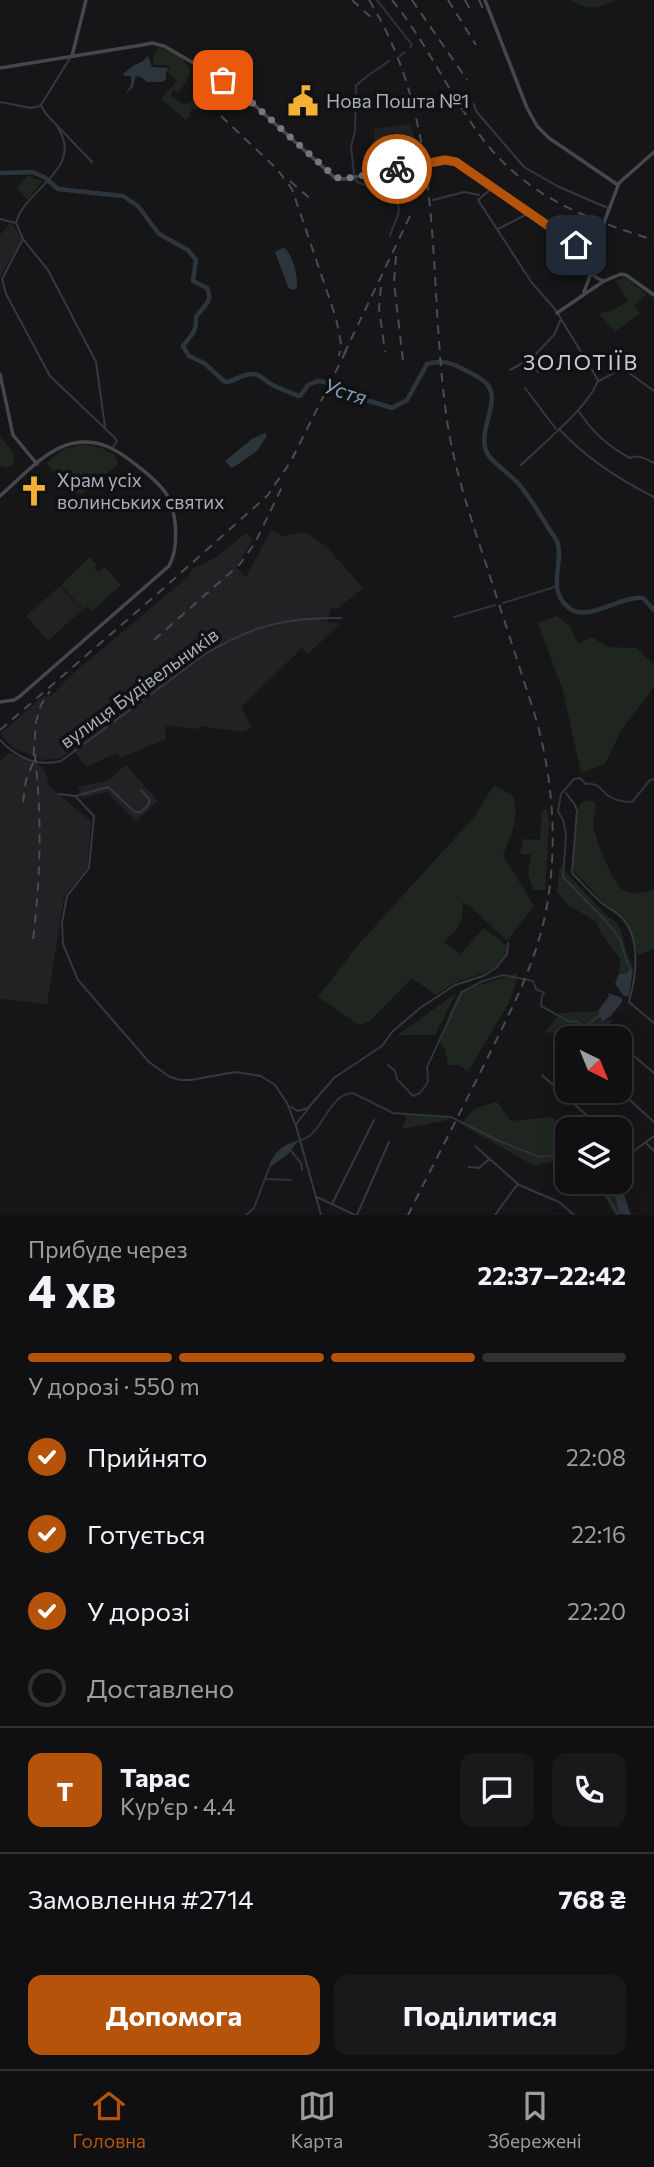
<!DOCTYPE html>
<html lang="uk">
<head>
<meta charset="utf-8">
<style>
  body { margin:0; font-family:Commissioner,sans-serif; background:#19191b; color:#f1f3f6; height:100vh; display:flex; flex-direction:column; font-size:26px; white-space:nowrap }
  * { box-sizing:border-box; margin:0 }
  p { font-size:23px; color:#9c9d9f }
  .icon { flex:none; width:38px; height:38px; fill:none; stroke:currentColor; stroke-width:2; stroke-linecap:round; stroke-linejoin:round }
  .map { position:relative; height:1215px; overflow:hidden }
  .details { display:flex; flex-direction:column; background:#101012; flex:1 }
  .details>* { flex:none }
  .needle { width:46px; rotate:137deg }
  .controls { position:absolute; left:555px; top:1026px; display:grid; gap:14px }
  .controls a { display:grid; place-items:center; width:77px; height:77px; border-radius:14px; background:#101012; box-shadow:0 4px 18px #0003,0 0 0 2px #303032; font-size:35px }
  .pin { position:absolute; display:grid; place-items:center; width:60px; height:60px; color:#fff; margin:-30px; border-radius:14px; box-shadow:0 4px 10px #0006 }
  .courier { position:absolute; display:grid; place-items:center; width:70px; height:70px; margin:-35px; border:5px solid #b45309; border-radius:50%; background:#fff; color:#222; box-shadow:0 2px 9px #0007 }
  .overview em { font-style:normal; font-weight:700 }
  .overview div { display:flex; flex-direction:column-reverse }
  .overview { display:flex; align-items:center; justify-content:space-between; height:119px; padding:0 28px }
  h1 { font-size:46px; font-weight:700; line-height:52px }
  .bar { display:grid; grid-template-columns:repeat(4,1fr); gap:10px 7px; align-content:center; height:84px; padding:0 28px }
  .bar i { height:9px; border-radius:5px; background:#303032 }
  .bar .on { background:#b45309 }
  .bar p { grid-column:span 4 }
  .line { display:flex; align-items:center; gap:18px; padding:0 28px; border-top:2px solid #303032 }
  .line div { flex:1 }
  .round { display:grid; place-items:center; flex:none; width:74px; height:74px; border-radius:14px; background:#19191b }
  ol { padding:0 28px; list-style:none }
  li { display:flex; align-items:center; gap:21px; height:77px }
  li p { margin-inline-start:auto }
  li .icon { padding:7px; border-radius:50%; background:#b45309; color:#fff; stroke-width:4 }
  li:last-child { color:#9c9d9f }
  li i { width:38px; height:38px; border:4px solid #303032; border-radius:50% }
  .cta { display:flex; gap:14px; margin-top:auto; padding:14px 28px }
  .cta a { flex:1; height:80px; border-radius:14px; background:#b45309; color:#fff; font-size:28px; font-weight:700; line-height:80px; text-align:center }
  .cta a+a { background:#19191b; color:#f1f3f6 }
  .menu { display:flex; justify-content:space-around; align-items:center; height:98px; border-top:2px solid #303032; background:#101012; font-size:19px; color:#9c9d9f }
  .menu a { display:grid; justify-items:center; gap:4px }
  .menu .on { color:#b45309 }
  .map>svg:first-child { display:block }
  .built { fill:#222225 }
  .green { fill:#1e261f }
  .water { fill:#2c353c }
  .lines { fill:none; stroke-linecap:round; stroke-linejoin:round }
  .stream { stroke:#2c353c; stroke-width:2 }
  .river { stroke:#2c353c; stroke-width:4.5 }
  .street { stroke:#37383d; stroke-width:2 }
  .secondary { stroke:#45474d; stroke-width:3.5 }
  .rail { stroke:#4a4c52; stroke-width:2; stroke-dasharray:9 7; stroke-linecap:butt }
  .secondary-bridge { stroke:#45474d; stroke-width:3.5 }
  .done { stroke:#757880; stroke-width:7; stroke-dasharray:0 12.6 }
  .route { stroke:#b45309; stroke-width:9 }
  .labels { text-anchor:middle; stroke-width:7; stroke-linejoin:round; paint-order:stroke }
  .poi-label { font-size:19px; fill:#a8adb8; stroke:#111113; text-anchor:start }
  .street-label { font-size:19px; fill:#a8adb8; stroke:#111113 }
  .neighbourhood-label { font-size:21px; letter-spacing:2px; fill:#c9ccd4; stroke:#111113 }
  .water-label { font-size:21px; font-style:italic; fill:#7f9bb3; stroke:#111113 }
</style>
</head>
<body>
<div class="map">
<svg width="654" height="1215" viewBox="0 0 654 1215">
  <rect width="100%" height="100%" fill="#161618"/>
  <path class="built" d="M410 124 417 143 418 157 368 170 375 129Z
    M9 224 13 225 22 239 0 277V235Z
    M271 530 282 536 305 532 326 546 363 588 336 610 331 606 327 622 340 624 308 654 302 648 241 707 252 728 243 732 200 726 199 729 165 725 166 739 120 758 117 753 86 767 73 749 61 758 43 760 15 749 0 734 43 696 50 697 70 676 189 576 192 569 215 558 246 533 253 540 236 567 246 577Z
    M60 586 82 610 48 641 26 616Z
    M9 753 41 766 46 773 49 786 91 821 88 867 64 897 47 1004 0 999V761Z
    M126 765 158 801 136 821 107 792 82 798 78 787 107 781Z"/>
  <path class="green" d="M571 0H615C597 9 587 11 571 0Z
    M159 46 182 58 190 68 189 77 179 92 173 90 170 96 184 104 193 101 202 92 209 94 195 110 193 108 189 113 190 115 186 120 161 99 177 81 167 72 171 67 169 65H153V56Z
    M196 67 217 79 212 89H208L193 81 192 70Z
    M28 176 43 181 27 200 17 187Z
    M626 278 646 294 634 306 640 313 615 332 599 314 615 309 628 301 615 280Z
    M0 436 15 455 13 464 7 468 0 466Z
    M85 444 101 448 115 455 118 464 84 493 72 494 46 463 64 449Z
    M90 557 97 565 94 568 98 572 105 567 121 585 92 611 88 606 83 610 61 585Z
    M556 616 569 625 578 643 592 637 608 647 637 648 654 665V687L621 731 605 764 581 773 563 691 538 623Z
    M494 785 513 796C520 817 511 836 503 855L534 906 507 941 471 907 462 902C466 920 457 930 444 942L460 954 484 928 506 945C508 972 473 975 455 983 449 986 442 991 436 995L412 978 369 1022 359 1025 318 997 357 946 475 816Z
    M589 800 595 803C597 811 593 816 593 824 594 837 612 881 622 889 631 896 644 893 654 890V949L638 955 628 925 623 917 602 901 572 869 578 809 581 803Z
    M547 809 549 824 545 890H533L528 874 531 855 520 854 523 839 540 840 542 811Z
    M560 866 608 917C624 924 622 939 627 953 629 960 633 963 633 970L629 967 626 974H619L620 959 601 933 596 922 568 905 557 892Z
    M518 973 511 999 468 1072 459 1065H448L445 1049 440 1043 449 1014 460 991Z
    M456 993 435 1035H398Z
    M598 1011 602 1022 613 1019C596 1044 572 1036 545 1032L560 1013Z
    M497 1102 511 1121 551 1117 570 1129H567V1165L557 1160 535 1166 462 1125C469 1109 480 1106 497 1102Z
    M403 1113 448 1117 447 1120 402 1129 406 1119Z
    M595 1181H610L615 1190 619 1215H615Z"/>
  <path class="water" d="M148 56 152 67 169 68 166 72V79L162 82H147L141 77 136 76 133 87 126 94 131 84V76H124L123 74 134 65 142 62Z
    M284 247C293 256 298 275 297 288L292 290 288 287 275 252Z
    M265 433 267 436 257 451 234 467 231 468 225 461 252 439Z
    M628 965 633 970 629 996H624L615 984 619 974H626L629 969Z
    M608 993 622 998V1002L611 1016 602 1022 598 1011 609 996Z
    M298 1141 288 1154 269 1168C271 1155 284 1143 298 1141Z
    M623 1192 631 1215 619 1214 615 1194Z"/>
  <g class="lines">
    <path class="stream" d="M377 0 412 45 410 47
      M400 56 405 52
      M354 174 351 147 355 131 356 86C366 75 377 70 389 61
      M355 180 359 183 394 193C404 214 396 216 390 236
      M549 589 557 586
      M503 603 548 589
      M454 617 495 605
      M628 965 620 939 606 921 563 877 566 834 563 820 558 811 561 794 574 779 580 778 586 784C597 783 599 787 606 794 613 800 623 802 632 802L649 781 654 779
      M388 1065 395 1071 397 1079 413 1096 420 1093 428 1082 427 1067 462 992 483 981 503 975 533 981 536 989 544 993 542 996 541 1006 570 1022 577 1021 584 1027 600 1015
      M298 1141C323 1137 327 1094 353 1093L393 1113 451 1117 499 1141 540 1157 556 1155 567 1161
      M291 1151 301 1163 302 1170
      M266 1179 291 1180
      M598 1181 618 1215
      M246 1215 254 1208 269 1168"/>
    <path class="river" d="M0 173 32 172 44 177 58 189 123 196 138 206 159 234 188 250 196 260 193 281 207 288C214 302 203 306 196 317 197 332 191 335 183 346L189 356 204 363 225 382C233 382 238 377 246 375 258 371 262 379 271 384 279 389 289 391 298 396L301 395 308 385 318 381 325 382 340 392 392 408 407 400 427 364C441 360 450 362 463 369 471 373 480 377 486 383 504 400 473 434 489 456 497 466 508 473 517 482 532 499 544 522 557 541 565 562 545 589 569 608 588 623 621 595 643 598L654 610"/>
    <path class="street" d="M70 58 41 105 46 114 92 162
      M0 102 31 108 40 106
      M474 104 476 111 524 167 559 187 608 208
      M492 188 478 200 532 283 555 309 598 380C591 405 541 445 521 465
      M433 200 464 192 479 195
      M0 219 15 223
      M16 223 23 239 48 270 96 362 105 427
      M16 223C24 189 85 169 58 128
      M498 229 529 213
      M23 239 2 279 6 294 50 376 115 438 117 441 113 447
      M533 360 538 372
      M510 370 532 358 554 335 560 321
      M599 381 621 369 625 370 654 391
      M525 388 556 429
      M578 410C591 431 609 447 630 458 638 454 646 459 654 463
      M559 429C585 457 620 480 654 497
      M0 740C16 757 37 767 61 761L205 654C253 626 285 617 341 618
      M566 793 575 805 577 811 572 873C582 883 592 895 603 904 609 908 616 912 621 917 642 938 636 977 629 1002L654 1023
      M59 794 75 796 94 816 89 868 67 896 62 923 63 944 78 980 149 1062 170 1077 180 1080H191L235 1072 261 1076 275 1085 287 1103 296 1126 321 1215
      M76 796 108 787 135 812H141L149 804V799L141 790
      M620 1044 654 1073
      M542 1075 602 1129
      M619 1090 654 1122
      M291 1107 298 1111 308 1108 334 1078 382 1046 392 1032 420 1008 455 985 483 976 496 968 507 954 508 943
      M296 1124 308 1109
      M646 1143 654 1151
      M620 1144 631 1153 654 1136
      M475 1146 518 1184
      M469 1167 479 1168 489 1159
      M317 1197 355 1215
      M332 1204 374 1120
      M357 1215 389 1142
      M495 1215 517 1185H519L559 1202 574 1215"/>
    <path class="secondary" d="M485 0 527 108 537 126 549 138 618 185
      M72 56 86 0
      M0 68 142 45 152 43 164 46 223 80 239 91 335 178 344 179 416 165
      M435 162 450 160 461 164 581 248 590 250 595 246 598 239
      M608 212 619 183 654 152
      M582 249C582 262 590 277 604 281L621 274 626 275 654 295
      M584 292 591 273
      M557 313 604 281
      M0 374 13 435 37 464
      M0 496C21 478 46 448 74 443 85 441 96 442 106 446 122 452 161 482 168 497 177 515 179 548 169 566L19 697 14 700 0 702"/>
    <path class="rail" d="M352 0 375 21
      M369 0C450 131 425 288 449 433 457 477 471 519 485 561 502 614 520 668 537 722 554 785 558 852 545 916 534 967 510 1012 487 1059 461 1111 434 1163 408 1215
      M392 0C426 42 448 91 479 134 524 196 584 218 654 240
      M412 0 467 80
      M448 0 476 45
      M465 0 470 9
      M479 0 485 13
      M221 116 277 169 292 189 336 318 341 344 339 356
      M290 181 314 202
      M396 256 394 282 403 361
      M381 287 379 308 385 352
      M344 354 411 214
      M154 640 240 564 255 543 282 487
      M0 730 156 595 267 496 291 461 349 345
      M23 802 26 780 33 763 36 722 41 705 50 691
      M33 939C41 876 42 811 34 748"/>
    <path class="secondary-bridge" d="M416 165 435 162
      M598 239 608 212"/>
  </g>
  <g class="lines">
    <path class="done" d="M223 80 239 91 335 177 344 179 397 169"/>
    <path class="route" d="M397 169 445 160 456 162 576 245"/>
  </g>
  <defs>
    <g id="civic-bare" transform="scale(2.415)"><path d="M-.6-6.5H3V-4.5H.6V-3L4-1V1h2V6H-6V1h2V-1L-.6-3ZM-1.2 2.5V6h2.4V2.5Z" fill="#f2b134" stroke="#111113" stroke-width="2.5" paint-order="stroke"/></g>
    <g id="church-bare" transform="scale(2.415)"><path d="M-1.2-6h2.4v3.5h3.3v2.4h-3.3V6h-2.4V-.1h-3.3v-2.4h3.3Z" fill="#f2b134" stroke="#111113" stroke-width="2.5" paint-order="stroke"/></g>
  </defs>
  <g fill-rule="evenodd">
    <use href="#civic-bare" x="303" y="101"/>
    <use href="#church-bare" x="34" y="491"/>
  </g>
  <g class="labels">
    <g class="poi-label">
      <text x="326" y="108">Нова Пошта №1</text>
      <text x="57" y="487">Храм усіх<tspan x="57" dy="22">волинських святих</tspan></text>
    </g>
    <g class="street-label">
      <text transform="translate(139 688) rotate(-36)" y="7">вулиця Будівельників</text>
    </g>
    <g class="neighbourhood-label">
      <text x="581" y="370">ЗОЛОТІЇВ</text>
    </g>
    <g class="water-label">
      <text transform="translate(345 392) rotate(18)" y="7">Устя</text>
    </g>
  </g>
</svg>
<div class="controls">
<a><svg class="needle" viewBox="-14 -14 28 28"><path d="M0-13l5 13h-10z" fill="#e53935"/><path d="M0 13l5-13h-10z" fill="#9c9d9f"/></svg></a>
<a><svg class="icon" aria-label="layers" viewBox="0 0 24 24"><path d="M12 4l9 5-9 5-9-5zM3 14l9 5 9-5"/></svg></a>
</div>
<div class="pin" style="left:223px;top:80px;background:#ea580c"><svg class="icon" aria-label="bag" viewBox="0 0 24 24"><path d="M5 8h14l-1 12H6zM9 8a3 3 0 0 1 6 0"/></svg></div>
<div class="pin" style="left:576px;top:245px;background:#1f2937"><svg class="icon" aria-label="home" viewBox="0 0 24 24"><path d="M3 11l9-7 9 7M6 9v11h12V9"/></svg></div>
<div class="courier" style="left:397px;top:169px"><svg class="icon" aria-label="bike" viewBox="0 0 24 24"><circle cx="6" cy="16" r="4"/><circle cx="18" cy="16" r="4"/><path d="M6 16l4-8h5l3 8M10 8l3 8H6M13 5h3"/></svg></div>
</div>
<section class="details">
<div class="overview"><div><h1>4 хв</h1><p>Прибуде через</p></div><em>22:37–22:42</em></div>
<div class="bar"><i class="on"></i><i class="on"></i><i class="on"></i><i></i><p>У дорозі · 550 m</p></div>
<ol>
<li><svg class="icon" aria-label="check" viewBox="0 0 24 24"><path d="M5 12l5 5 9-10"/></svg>Прийнято<p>22:08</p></li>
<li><svg class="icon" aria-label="check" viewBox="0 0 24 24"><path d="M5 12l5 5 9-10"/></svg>Готується<p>22:16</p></li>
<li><svg class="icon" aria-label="check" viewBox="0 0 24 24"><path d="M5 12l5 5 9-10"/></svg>У дорозі<p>22:20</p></li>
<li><i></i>Доставлено</li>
</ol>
<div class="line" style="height:126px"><b class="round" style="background:#b45309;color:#fff">Т</b><div><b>Тарас</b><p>Кур’єр · 4.4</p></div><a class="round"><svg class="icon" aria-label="chat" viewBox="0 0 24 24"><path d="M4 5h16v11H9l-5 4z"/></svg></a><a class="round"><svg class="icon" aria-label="phone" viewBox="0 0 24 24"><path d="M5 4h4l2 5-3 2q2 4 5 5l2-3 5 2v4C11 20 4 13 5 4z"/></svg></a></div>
<div class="line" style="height:91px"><div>Замовлення #2714</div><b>768 ₴</b></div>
<div class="cta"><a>Допомога</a><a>Поділитися</a></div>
</section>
<nav class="menu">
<a class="on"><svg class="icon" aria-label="home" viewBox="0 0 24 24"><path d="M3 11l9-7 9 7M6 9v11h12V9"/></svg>Головна</a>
<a><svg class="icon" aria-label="map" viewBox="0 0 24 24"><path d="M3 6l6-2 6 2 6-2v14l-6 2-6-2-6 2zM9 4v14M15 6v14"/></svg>Карта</a>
<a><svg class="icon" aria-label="saved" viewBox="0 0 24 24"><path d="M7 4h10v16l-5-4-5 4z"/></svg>Збережені</a>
</nav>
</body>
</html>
